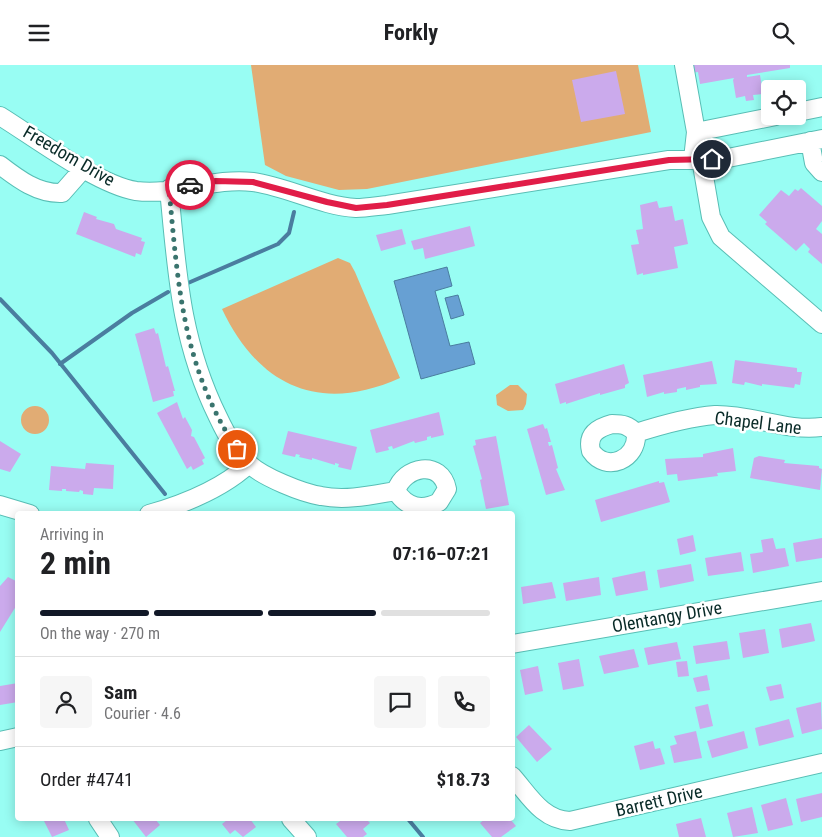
<!DOCTYPE html>
<html lang="en">
<head>
<meta charset="utf-8">
<style>
  body { margin:0; font-family:"Roboto Condensed",sans-serif; background:#f6f6f6; color:#202124; height:100vh; display:flex; flex-direction:column; font-size:19px; white-space:nowrap }
  * { box-sizing:border-box; margin:0 }
  p { font-size:16px; color:#757577 }
  .icon { flex:none; width:28px; height:28px; fill:none; stroke:currentColor; stroke-width:2; stroke-linecap:round; stroke-linejoin:round }
  .map { position:relative; flex:1; overflow:hidden }
  .side { position:absolute; left:15px; top:446px; width:500px; height:310px; display:flex; flex-direction:column; background:#fff; border-radius:5px; box-shadow:0 2px 12px #0003 }
  .side>* { flex:none }
  .fabs { position:absolute; left:761px; top:15px; display:grid; gap:10px }
  .fabs a { display:grid; place-items:center; width:45px; height:45px; border-radius:5px; background:#fff; box-shadow:0 2px 12px #0003; font-size:25px }
  .pin { position:absolute; display:grid; place-items:center; width:42px; height:42px; color:#fff; margin:-21px; border:2px solid #fff; border-radius:50%; box-shadow:0 1px 5px #0007 }
  .courier { position:absolute; display:grid; place-items:center; width:50px; height:50px; margin:-25px; border:4px solid #e11d48; border-radius:50%; background:#fff; color:#222; box-shadow:0 1px 6px #0007 }
  .headline em { font-style:normal; font-weight:700 }
  .headline div { display:flex; flex-direction:column-reverse }
  .headline { display:flex; align-items:center; justify-content:space-between; height:85px; padding:0 25px }
  h1 { font-size:32px; font-weight:700; line-height:38px }
  .bar { display:grid; grid-template-columns:repeat(4,1fr); gap:8px 5px; align-content:center; height:60px; padding:0 25px }
  .bar i { height:6px; border-radius:4px; background:#e0e0e0 }
  .bar .selected { background:#111827 }
  .bar p { grid-column:span 4 }
  .line { display:flex; align-items:center; gap:12px; padding:0 25px; border-top:1px solid #e0e0e0 }
  .line div { flex:1 }
  .round { display:grid; place-items:center; flex:none; width:52px; height:52px; border-radius:5px; background:#f6f6f6 }
  header { display:flex; justify-content:space-between; align-items:center; height:65px; padding:0 25px; background:#fff; font-size:22px; font-weight:700 }
  .map>svg:first-child { display:block }
  .green { fill:#e1ac74 }
  .water { fill:#67a0d3; stroke:#4a7d9f }
  .lines { fill:none; stroke-linecap:round; stroke-linejoin:round }
  .stream { stroke:#4a7d9f; stroke-width:4 }
  .building { fill:#cbaaec }
  .minor-casing { stroke:#58beb5; stroke-width:20 }
  .minor { stroke:#fff; stroke-width:18 }
  .done { stroke:#3a746e; stroke-width:5; stroke-dasharray:0 9 }
  .route { stroke:#e11d48; stroke-width:6 }
  .labels { text-anchor:middle; stroke-width:5; stroke-linejoin:round; paint-order:stroke }
  .street-label { font-size:18px; fill:#082a27; stroke:#fff }
</style>
</head>
<body>
<header><svg class="icon" aria-label="menu" viewBox="0 0 24 24"><path d="M4 6h16M4 12h16M4 18h16"/></svg>Forkly<svg class="icon" aria-label="search" viewBox="0 0 24 24"><circle cx="10" cy="10" r="6"/><path d="M15 15l6 6"/></svg></header>
<div class="map">
<svg width="822" height="772" viewBox="0 0 822 772">
  <rect width="100%" height="100%" fill="#98fdf3"/>
  <path class="green" d="M251 0H638L651 67 367 124 339 125 286 111 265 100Z
    M338 193 350 198 355 207 400 313C320 349 259 322 222 244Z
    M510 320H518L527 329 526 339 523 345 508 346 497 340 496 330Z
    M21 355a14 14 0 1 1 28 0a14 14 0 1 1-28 0Z"/>
  <path class="water" d="M447 202 452 221 435 226 450 281 469 277 475 299 421 314 394 216Z
    M458 230 464 250 451 254 445 233Z"/>
  <g class="lines">
    <path class="stream" d="M188 218 278 179 289 168 294 147
      M0 234 52 288 165 429
      M60 299 132 248 168 227
      M408 754 423 772"/>
  </g>
  <path class="building" d="M689 0H790V3L747 10V12L760 10 763 29 753 30 754 35 746 36 745 31 736 33 733 15 734 13 700 19 698 7 691 8Z
    M616 6 625 49 581 57 572 15Z
    M801 123 822 141V156L816 164 822 169V199L808 187 810 184 804 178 796 186 765 159 767 157 759 150 781 125 789 131 795 124 798 126Z
    M657 136 659 143 672 141 675 156 683 154 688 179 674 182 678 203 643 210V208L637 210 631 180 639 179 636 165 643 164 640 140Z
    M84 147 97 152 96 154 114 159 116 164 142 173 141 176 145 177 141 190 136 188 135 192 76 169Z
    M470 161 475 181 425 194 423 183 414 185 411 176Z
    M402 164 406 179 381 186 376 170Z
    M154 263 156 269 158 268 166 302 168 301 175 326H173L174 331 153 337 135 269Z
    M735 295 797 303V307H802L800 320 795 319 794 323 762 319V321L745 317 744 320 732 318Z
    M712 296 717 319 700 320V322L686 325V322L677 324V327L664 329V327L647 332 643 310Z
    M624 299 629 318 625 320V323L600 330V328L566 339V337L560 339 555 319Z
    M177 337 183 354 185 352 192 365 191 371 194 372 205 393 202 395 204 399 193 405 191 401 187 404 157 348Z
    M439 347 444 370 431 373V371L427 372V375L415 378 414 376 393 384 392 381 388 382 389 385 376 388 370 365Z
    M543 359 545 364 547 363 551 377H548L549 381 552 380 558 403 556 404 565 425 546 430 527 364Z
    M288 366 357 382 351 405 338 402 339 399 335 398V400L312 393V395L299 392 300 390 296 389 295 392 282 389Z
    M496 371 509 440 486 444 480 415 482 414 473 381 476 380 475 375Z
    M0 376 21 389 10 407 0 404Z
    M733 383 736 406 717 408 718 411 678 416 677 409 667 410 665 394 703 392V389Z
    M759 391 785 395 784 398 819 401V403L822 404 820 425 750 413 754 393Z
    M86 398 114 400 113 424 94 423 93 430 83 429V426L80 425 79 427 66 426V424H62V426L49 425 51 401 85 404Z
    M659 416V418L664 417 670 437 601 457 595 435Z
    M693 470 696 486 680 490 677 474Z
    M773 473 776 484 785 483 789 501 753 508 750 489 763 487 761 475Z
    M822 473V493L796 497 793 478Z
    M741 487 744 506 708 511 705 493Z
    M691 499 694 516 660 523 657 505Z
    M645 506 648 525 616 531 612 513Z
    M8 512 18 517V538L0 567V521Z
    M599 512 601 530 566 536 563 518Z
    M552 517 556 533 523 539 521 522Z
    M811 558 815 576 782 583 779 564Z
    M765 564 769 588 743 593 739 568Z
    M727 576 730 594 696 599 693 581Z
    M677 577 681 594 648 600 644 583Z
    M634 584 639 602 604 609 599 591Z
    M579 594 584 621 563 625 558 598Z
    M687 596 689 611 678 612 676 597Z
    M538 601 543 626 525 630 520 605Z
    M707 610 710 625 697 627 693 613Z
    M18 618V637L0 640V621Z
    M781 619 784 633 770 636 766 622Z
    M821 637 822 664 802 669 796 643Z
    M708 639 713 661 700 664 695 642Z
    M789 654 794 672 759 681 755 663Z
    M529 660 552 684 537 697 516 672Z
    M696 666 702 693 674 698 670 681 677 679 674 671Z
    M744 666 748 683 712 693 707 676Z
    M653 676 655 684 660 683 665 699 640 705 634 681Z
    M822 728V752L801 757 796 734Z
    M786 733 793 760 768 766 761 740Z
    M752 742 758 768 733 772 727 748Z
    M701 753 706 772H679L676 759Z
    M43 754H64L69 765 52 772Z
    M132 754H155L160 760 146 772Z
    M225 754H250L256 762 243 772 235 765 230 769 222 759 227 755Z
    M343 754H366L370 758 363 764 367 769 363 772H347L336 759Z
    M485 754H510L516 761 501 772H492L480 758Z"/>
  <g class="lines">
    <g class="minor-casing">
      <path id="minor" d="M684 0 696 67
        M798 47 822 42
        M0 51C34 72 98 120 136 126 174 131 214 112 253 117 288 122 321 141 356 143 366 143 377 141 387 140L669 95 723 94 822 74
        M810 76 814 98 822 107
        M693 94 696 67 776 51
        M701 94 711 152 721 172 822 259
        M0 100C18 114 38 129 62 128L84 103
        M169 124C177 206 180 275 218 352 225 367 236 387 249 399 263 412 302 428 321 431 346 436 372 430 396 426 407 443 422 446 439 437L447 424C441 394 404 401 396 426
        M612 359C623 359 628 360 636 368 638 395 606 408 591 386 587 370 597 363 612 359Z
        M636 368C661 360 688 352 715 350 751 349 787 367 822 362
        M0 440 30 449
        M149 449C184 439 222 424 249 399
        M512 579 822 526
        M0 676 18 672
        M512 711C529 730 542 755 570 756L822 698
        M98 754 110 772
        M291 754 307 772"/>
    </g>
    <use href="#minor" class="minor"/>
  </g>
  <g class="lines">
    <path class="done" d="M190 120 169 124C178 218 182 302 237 384"/>
    <path class="route" d="M190 120 216 116 253 117 327 137 356 143 387 140 669 95 712 94"/>
  </g>
  <g class="labels">
    <g class="street-label">
      <text transform="translate(69 91) rotate(30)" y="6">Freedom Drive</text>
      <text transform="translate(758 358) rotate(7)" y="6">Chapel Lane</text>
      <text transform="translate(667 552) rotate(-10)" y="6">Olentangy Drive</text>
      <text transform="translate(659 736) rotate(-13)" y="6">Barrett Drive</text>
    </g>
  </g>
</svg>
<div class="fabs">
<a><svg class="icon" aria-label="locate" viewBox="0 0 24 24"><circle cx="12" cy="12" r="6"/><path d="M12 2v4M12 18v4M2 12h4M18 12h4"/></svg></a>
</div>
<div class="pin" style="left:237px;top:384px;background:#ea580c"><svg class="icon" aria-label="bag" viewBox="0 0 24 24"><path d="M5 8h14l-1 12H6zM9 8a3 3 0 0 1 6 0"/></svg></div>
<div class="pin" style="left:712px;top:94px;background:#1f2937"><svg class="icon" aria-label="home" viewBox="0 0 24 24"><path d="M3 11l9-7 9 7M6 9v11h12V9"/></svg></div>
<div class="courier" style="left:190px;top:120px"><svg class="icon" aria-label="car" viewBox="0 0 24 24"><path d="M5 17H2v-5l4-1 3-4h7l3 4 3 1v5h-3M9 17h6M6 11h13"/><circle cx="7" cy="17" r="2"/><circle cx="17" cy="17" r="2"/></svg></div>
<section class="side">
<div class="headline"><div><h1>2 min</h1><p>Arriving in</p></div><em>07:16–07:21</em></div>
<div class="bar"><i class="selected"></i><i class="selected"></i><i class="selected"></i><i></i><p>On the way · 270 m</p></div>
<div class="line" style="height:90px"><a class="round"><svg class="icon" aria-label="person" viewBox="0 0 24 24"><circle cx="12" cy="8" r="4"/><path d="M4 21q1-7 8-7t8 7"/></svg></a><div><b>Sam</b><p>Courier · 4.6</p></div><a class="round"><svg class="icon" aria-label="chat" viewBox="0 0 24 24"><path d="M4 5h16v11H9l-5 4z"/></svg></a><a class="round"><svg class="icon" aria-label="phone" viewBox="0 0 24 24"><path d="M5 4h4l2 5-3 2q2 4 5 5l2-3 5 2v4C11 20 4 13 5 4z"/></svg></a></div>
<div class="line" style="height:65px"><div>Order #4741</div><b>$18.73</b></div>
</section>
</div>
</body>
</html>
